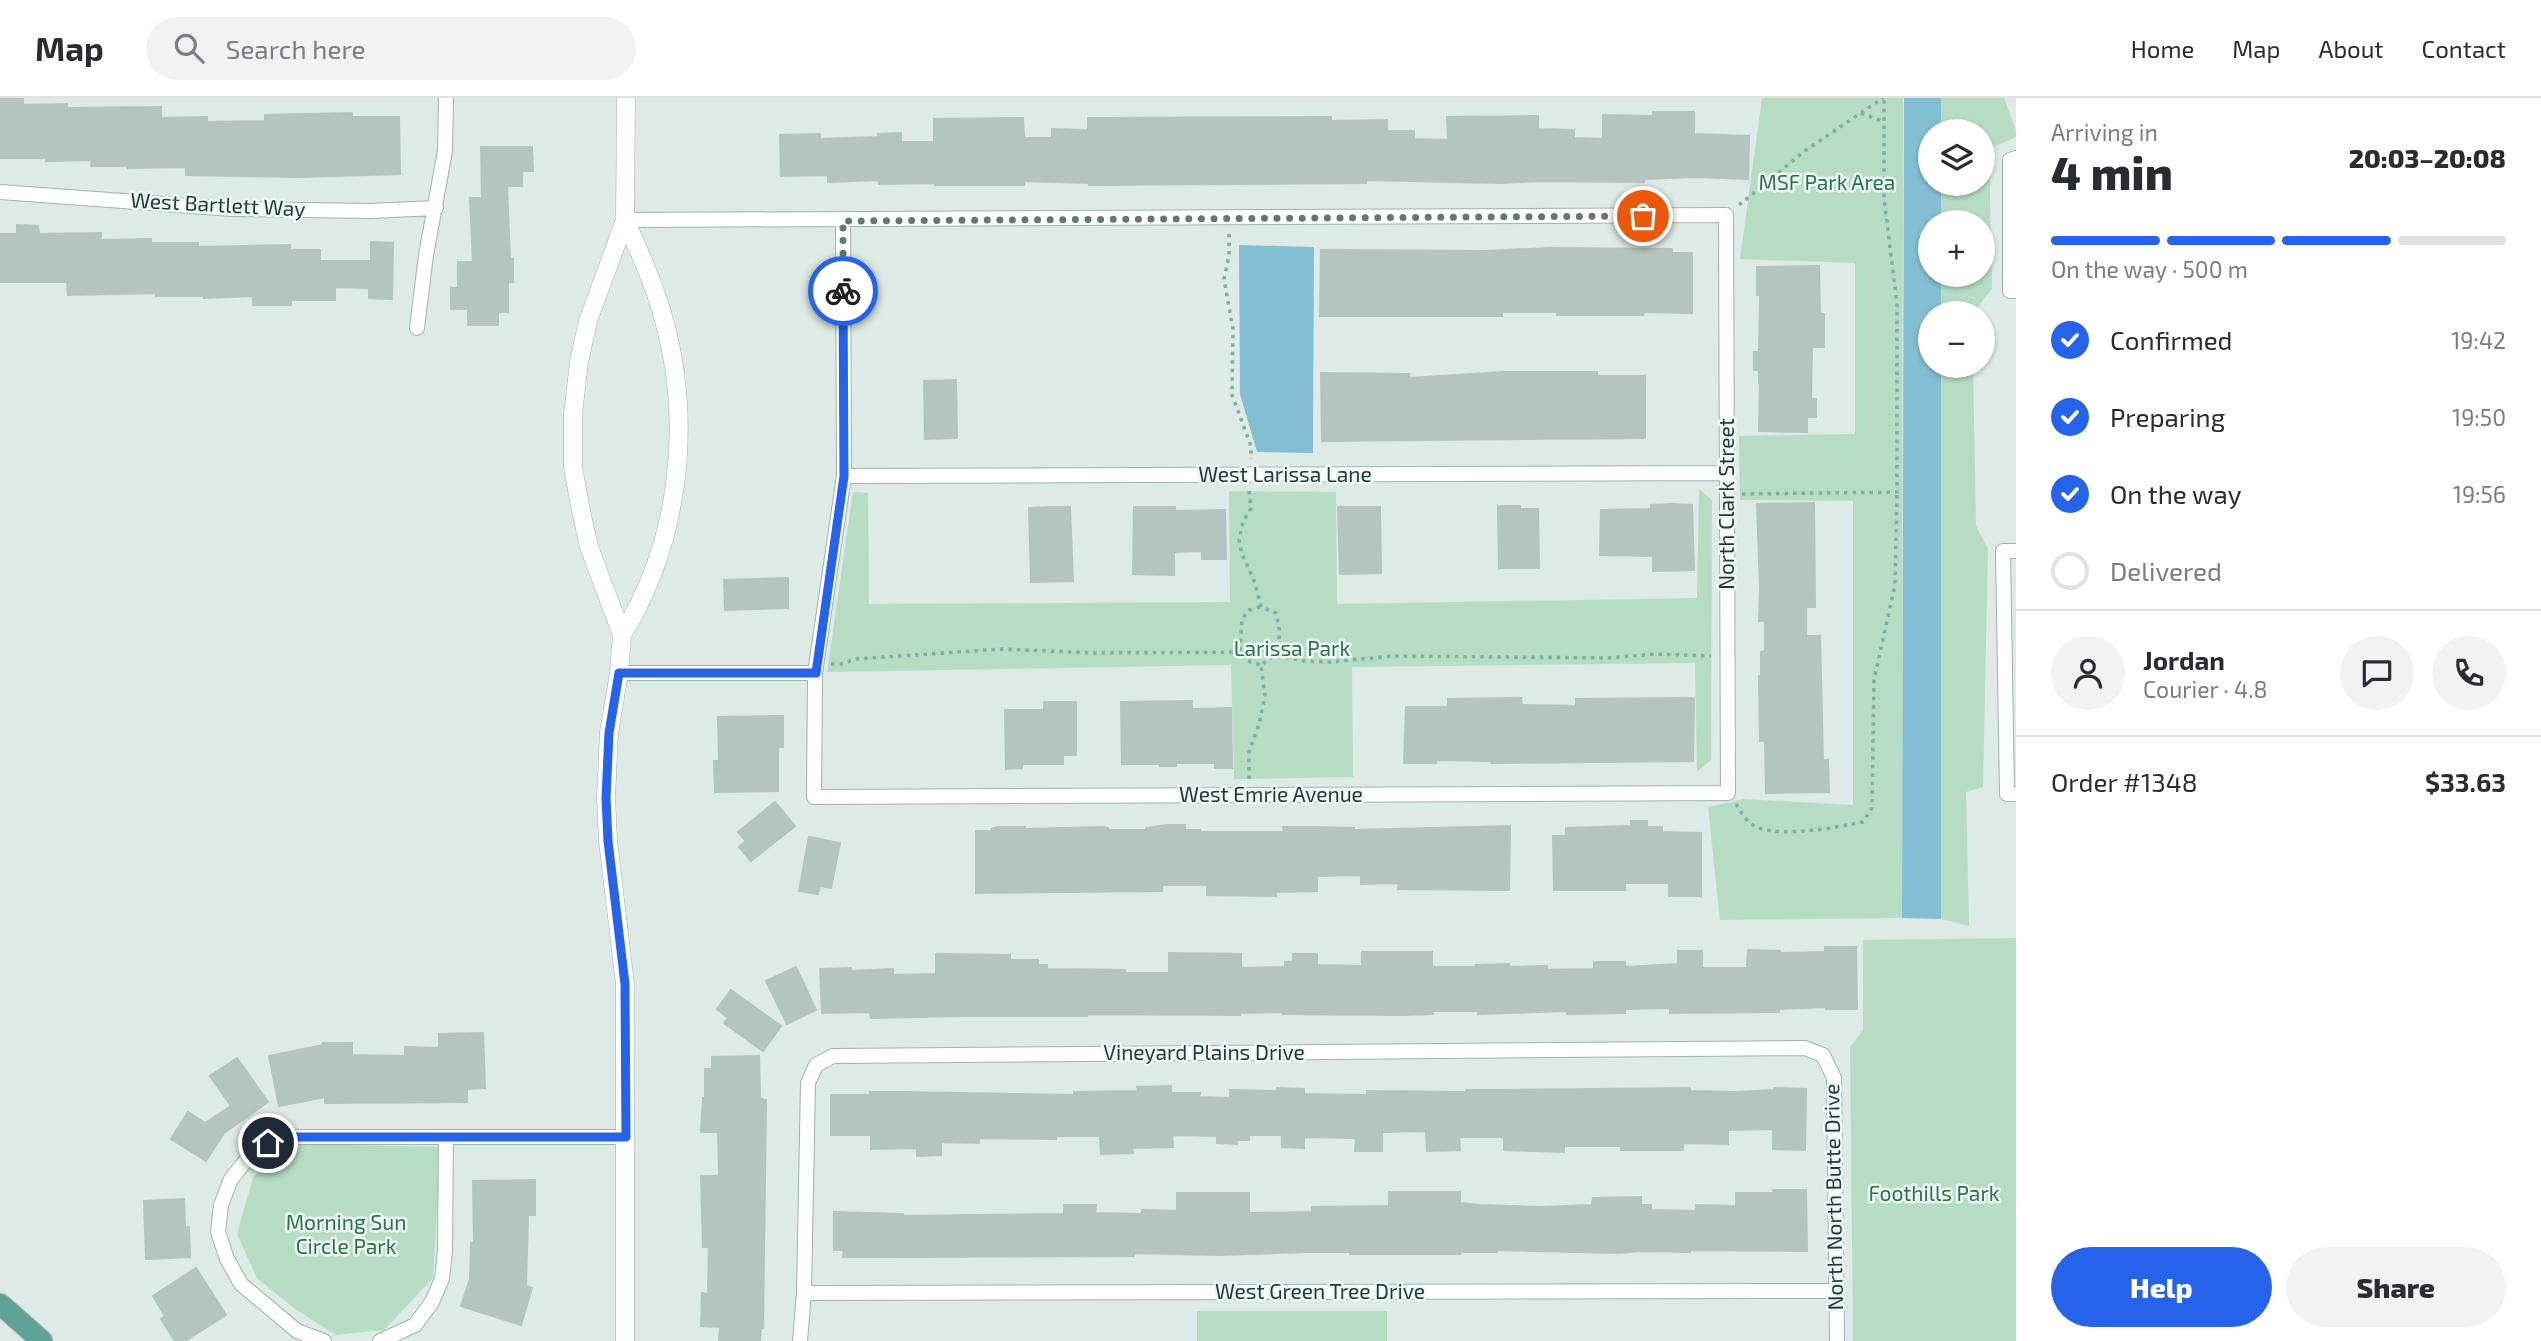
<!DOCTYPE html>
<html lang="en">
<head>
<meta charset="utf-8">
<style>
  body { margin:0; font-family:"Exo 2",sans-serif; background:#f2f2f3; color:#2b2b33; height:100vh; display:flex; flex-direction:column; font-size:26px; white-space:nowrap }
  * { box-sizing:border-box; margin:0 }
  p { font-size:23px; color:#7c7c81 }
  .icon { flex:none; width:38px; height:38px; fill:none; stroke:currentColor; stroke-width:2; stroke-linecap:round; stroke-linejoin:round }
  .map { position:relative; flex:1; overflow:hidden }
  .drawer { display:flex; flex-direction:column; background:#fff; width:525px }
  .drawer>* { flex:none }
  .controls { position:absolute; left:1918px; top:21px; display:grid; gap:14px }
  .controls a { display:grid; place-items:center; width:77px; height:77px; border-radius:50%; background:#fff; box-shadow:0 2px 5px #0004; font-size:35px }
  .pin { position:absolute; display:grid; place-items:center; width:60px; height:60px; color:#fff; margin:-30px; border:4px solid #fff; border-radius:50%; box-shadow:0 2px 7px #0007 }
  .courier { position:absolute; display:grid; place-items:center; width:70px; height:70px; margin:-35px; border:5px solid #2563eb; border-radius:50%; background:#fff; color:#222; box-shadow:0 2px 9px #0007 }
  .head em { font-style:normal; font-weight:800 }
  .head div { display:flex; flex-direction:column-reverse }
  .head { display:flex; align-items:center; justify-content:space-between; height:119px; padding:0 35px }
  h1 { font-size:46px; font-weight:800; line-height:52px }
  .bar { display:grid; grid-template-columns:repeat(4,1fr); gap:10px 7px; align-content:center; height:84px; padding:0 35px }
  .bar i { height:9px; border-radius:5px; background:#e1e1e2 }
  .bar .on { background:#2563eb }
  .bar p { grid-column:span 4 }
  .line { display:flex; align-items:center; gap:18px; padding:0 35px; border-top:2px solid #e1e1e2 }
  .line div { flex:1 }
  .round { display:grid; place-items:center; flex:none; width:74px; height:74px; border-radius:37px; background:#f2f2f3 }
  ol { padding:0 35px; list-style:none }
  li { display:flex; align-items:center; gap:21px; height:77px }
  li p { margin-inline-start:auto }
  li .icon { padding:7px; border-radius:50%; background:#2563eb; color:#fff; stroke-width:4 }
  li:last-child { color:#7c7c81 }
  li i { width:38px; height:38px; border:4px solid #e1e1e2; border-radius:50% }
  .primary-button { display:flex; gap:14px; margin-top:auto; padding:14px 35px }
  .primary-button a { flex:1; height:80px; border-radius:42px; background:#2563eb; color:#fff; font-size:28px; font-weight:800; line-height:80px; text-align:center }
  .primary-button a+a { background:#f2f2f3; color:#2b2b33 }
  header { display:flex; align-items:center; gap:42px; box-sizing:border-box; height:98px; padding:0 35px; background:#fff; border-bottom:2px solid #e1e1e2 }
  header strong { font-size:33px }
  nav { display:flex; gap:38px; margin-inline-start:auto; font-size:24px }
  .search { width:490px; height:63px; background:#f2f2f3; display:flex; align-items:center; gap:18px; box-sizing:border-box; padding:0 24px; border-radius:38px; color:#7c7c81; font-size:26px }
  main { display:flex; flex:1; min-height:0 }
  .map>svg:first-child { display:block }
  .green { fill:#b6ddc4 }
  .water { fill:#84bed2 }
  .building { fill:#b4c5bf; stroke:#b1c4be; stroke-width:2 }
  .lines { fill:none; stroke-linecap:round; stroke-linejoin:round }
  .minor-casing { stroke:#a1b2ae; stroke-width:16 }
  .tertiary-casing { stroke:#a1b2ae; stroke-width:19 }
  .primary-casing { stroke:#bcc4c3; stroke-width:23 }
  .path { stroke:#7eafa4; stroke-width:3.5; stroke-dasharray:3.5 5; stroke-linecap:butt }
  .minor { stroke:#fff; stroke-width:14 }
  .tertiary { stroke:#fff; stroke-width:18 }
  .primary { stroke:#61a197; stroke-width:21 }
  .done { stroke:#627874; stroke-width:7; stroke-dasharray:0 12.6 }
  .route { stroke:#2563eb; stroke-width:9 }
  .labels { text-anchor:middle; stroke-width:5; stroke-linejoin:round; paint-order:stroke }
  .park-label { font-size:21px; fill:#29724c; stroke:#eff7f4 }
  .street-label { font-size:21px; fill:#1f3a36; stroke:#eff7f4 }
</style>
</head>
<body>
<header>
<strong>Map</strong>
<div class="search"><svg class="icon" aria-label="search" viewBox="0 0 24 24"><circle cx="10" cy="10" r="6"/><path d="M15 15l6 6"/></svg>Search here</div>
<nav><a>Home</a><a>Map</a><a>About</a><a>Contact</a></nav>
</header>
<main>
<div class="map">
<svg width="2016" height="1243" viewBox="0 0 2016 1243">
  <rect width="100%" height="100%" fill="#deeae6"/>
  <path class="green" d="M1762 0H1903L1902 820 1720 822 1708 709 1744 701 1853 707V403L1740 402 1739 338 1855 336V165L1740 161Z
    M1941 0H2004L2016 32V39L1989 51 1992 191 1973 215H1941V177H1983V124H1941V86H1983V33H1941Z
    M1941 268H1973L1976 428 1988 451 1983 689 1966 694 1969 828 1941 821Z
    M1699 391 1712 402 1711 662 1697 674 1695 565 1352 569 1353 679 1249 681H1234L1231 567 827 574 853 394 868 395 869 506 1230 504 1229 393 1336 394 1337 506 1697 500Z
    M2016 840V1243H1853L1850 949 1863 932V842Z
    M304 1046 441 1049 433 1180 384 1232 336 1237 295 1211 257 1180 237 1136 253 1079 273 1057Z
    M1197 1213H1387V1243H1197Z"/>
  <path class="water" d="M1904 0H1941V33H1930V86H1941V124H1930V177H1941V215H1930V268H1941V821L1902 820Z
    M1239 147 1314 149 1313 355 1257 354 1240 296Z"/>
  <path class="building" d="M0 0H23V7L67 6V10L161 9V20L207 19V24L265 23V17L352 15V19H399L400 76 299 79 186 77V69L128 70V68H91L92 62 46 63V60H0Z
    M1653 14H1694V36L1749 38 1748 81 1695 79 1644 81V84L1538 83 1500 85 1366 82V85L1089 87V85L1024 83V87H935V85L879 86V82L828 84V77L781 78 780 37 820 36V41L878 39V36L901 35V44H934V21L1023 20 1024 40H1052V31L1088 32V20L1331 19V23L1387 22V33H1414V41L1448 42 1447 19 1538 18V31L1574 32V40L1603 41V17L1653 18Z
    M481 49H532L533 73H522V88H507L510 161H513V184H508V214H498V227H468V211H451V190H458V164H473L470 100H482Z
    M17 127 38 128 39 136 101 135V142L151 141V145H198V149L290 147V152H320V163H371V144L393 145 392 201 369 200V190L335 189V202H291V207H253V198L204 200V198H156V195L68 197 67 184H0V136H17Z
    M1549 150 1672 151V155H1692V215L1644 214 1643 217H1557V214H1502V218H1320L1321 152 1486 153Z
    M1819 168 1820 216H1824V249H1812L1811 301H1816V319H1807V334L1759 333 1760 285H1759V272H1754V254H1759L1760 197H1757V169Z
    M1503 274H1597V278H1645V340L1322 343 1321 275 1409 276V280Z
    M956 282 957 340 925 341 924 283Z
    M1814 405 1815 509H1806V538H1820L1823 662H1828L1829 694 1766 695 1765 643H1760L1759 578H1761V554L1765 553V523H1759L1760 490 1757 406Z
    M1672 406 1692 407 1694 472 1653 473V458L1600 457 1601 412 1651 411V407Z
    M1498 408H1520V411H1538L1539 470H1499Z
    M1052 409H1070L1073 483 1031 484 1029 410Z
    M1134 409H1175V413L1225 412 1226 461H1202V453L1174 454V477L1133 476Z
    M1338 409H1380L1381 475 1340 476Z
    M788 480V510L725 512 724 482Z
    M1521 600 1522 607 1576 608V601L1694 600 1693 663 1492 665 1491 663 1436 662V665H1404L1406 609H1448V601Z
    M1192 603V611L1231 610 1232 670H1215V665H1176V668H1160V666H1122L1121 604Z
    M1044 604H1076V657H1063V666H1022V670L1006 671 1005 612H1044Z
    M783 618V649H778V693L715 694 714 663H719L718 619Z
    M775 704 795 728 751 763 739 749 746 743 738 734Z
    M1631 723H1647V729H1662V734L1701 735V798H1669V785H1625V792H1554L1553 738H1566V730L1631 728Z
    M1168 727H1185V732H1200V734H1284L1283 729H1316L1354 730V732L1510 728 1509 792 1398 791 1399 785 1361 786V777L1317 778V793L1276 794V798L1207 797V787H1162V793L976 795V733H992V731L998 729H1025V731L1103 729 1108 730V732H1146V730Z
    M809 739 840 745 831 790 820 788 818 796 799 793Z
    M1825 849H1856L1857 911H1826V909L1779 911V914L1670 915V910L1625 911V915L1567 916V913L1478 916V913H1433V916L1401 917 1283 916 1284 914 1240 915V917L1087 916V918H961L871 920 870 914 822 915 820 871 851 870V873L893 871V877L936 876V856L1010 857V862H1038V867H1047V871L1125 872V875H1169V855L1241 856V870L1285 869V864H1293V856H1317V867L1362 868V854H1432V869H1476V867L1509 866V869L1547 868V872L1594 871V864H1625V869L1678 866V853H1702V870H1747L1748 852 1780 853V855L1825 854Z
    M796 869 816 912 787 926 766 883Z
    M731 892 781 928 763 953 724 925 728 920 717 911Z
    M483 935 485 990 467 991V1004L325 1005V999L279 1008 269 958 323 947V945H352V957L405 958V949L439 950V936Z
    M759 958 760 1001 766 1002 763 1230H761L760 1243H719L720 1229 701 1228 702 1195 708 1196 709 1149H703L701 1078H719L718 1034H701L703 1000H705V971H712V959Z
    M237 960 268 1004 224 1035 206 1063 171 1041 188 1014 205 1025 231 1008 210 978Z
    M1171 988V995H1200L1199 999 1230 1000V992L1277 993V990L1304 991V996L1367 997V993L1466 994V992H1504L1690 990V993L1735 994 1774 992V990L1806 991 1805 1052 1773 1051V1031L1728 1032V1046L1683 1045V1052H1621V1048H1564V1054L1504 1052V1039H1459L1460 1052 1427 1053 1426 1033 1382 1034V1053H1355L1356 1040 1304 1039V1050L1282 1049V1037H1249V1042H1237V1046L1217 1045V1038L1172 1037 1173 1049 1132 1050 1133 1055 1101 1056 1100 1038H1056V1041L979 1040V1045L941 1044V1057L917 1058V1050L871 1051V1037H831V997H870V994H900L1074 997V994L1138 993 1137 989Z
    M535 1082V1117H528L526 1188 532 1190 521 1227 461 1208 470 1181 471 1145H474L473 1083Z
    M1773 1092H1806L1807 1153 1690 1152V1154L1641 1153 1619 1155 1497 1152V1154H1460V1156H1350V1154H1305L1218 1157 1134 1155V1158L865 1159H843L844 1152H834V1114L903 1116V1118L1064 1116V1107H1096L1095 1115 1142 1116V1112L1177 1113V1095H1249V1115L1312 1114V1109L1389 1108V1094H1460V1105L1479 1107 1542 1109 1592 1107 1593 1100 1641 1099V1107H1651V1112L1696 1113V1107L1736 1108V1095H1774Z
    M184 1101 185 1130 189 1129 190 1159 146 1161 144 1103Z
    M196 1170 226 1217 185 1243H175L161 1221 165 1218 153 1198Z"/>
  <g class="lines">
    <g class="minor-casing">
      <path id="minor" d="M2016 60 2010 62V193H2016
        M0 94 232 111 370 113 436 110
        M625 122 1726 117 1728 695 814 699 815 575 844 378 843 123
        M417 230 426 157 445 53 446 0
        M844 378 1726 375
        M2016 453H2003L2007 696H2016
        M619 575H815
        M804 1195 1836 1193
        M324 1243 297 1233 241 1186 227 1161 218 1134 221 1107 231 1081 248 1060 268 1045 296 1039H626
        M380 1243 415 1227 432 1204 442 1181 445 1153 446 1039
        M800 1243 804 1195 808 985 816 967 833 958 1805 950 1823 957 1834 980 1837 1243"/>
    </g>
    <g class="tertiary-casing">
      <path id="tertiary" d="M622 537C679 445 693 327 664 222 655 188 640 155 625 122
        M625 1243V886L608 743 606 700 609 635 619 575 622 537 589 449 580 408 573 370V316L579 264 588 223 625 122 626 0"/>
    </g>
    <g class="primary-casing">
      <path id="primary" d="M0 1206 42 1243"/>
    </g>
    <path class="path" d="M1861 15 1884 24
      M1739 107 1806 52 1883 0
      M1229 136V158L1224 181 1233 231 1232 297 1251 348V361
      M1249 393 1251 410 1243 424 1239 442 1242 456 1255 485 1261 509 1276 515 1279 529V558
      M1742 396 1897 394V206L1884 100V0
      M1260 509 1249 512 1242 521 1240 554 1248 563 1261 567
      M831 566H841L856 561 1002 551 1093 555 1240 554
      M1249 681V654L1259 626 1265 598 1261 567 1275 557 1304 563 1330 564 1393 558 1608 560 1655 556 1711 558
      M1736 706C1740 712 1744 720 1749 724 1768 743 1838 729 1863 724L1872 710 1874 582 1895 487 1897 394"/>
    <use href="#minor" class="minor"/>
    <use href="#tertiary" class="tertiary"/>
    <use href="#primary" class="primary"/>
  </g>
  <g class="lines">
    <path class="done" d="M843 193V123L1643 118"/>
    <path class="route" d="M268 1045 296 1039H626L625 886 608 743 606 700 609 635 619 575H816L844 378 843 193"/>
  </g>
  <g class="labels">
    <g class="park-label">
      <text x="1827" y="92">MSF Park Area</text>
      <text x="1292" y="558">Larissa Park</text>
      <text x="1934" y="1103">Foothills Park</text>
      <text x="346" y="1132">Morning Sun<tspan x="346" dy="24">Circle Park</tspan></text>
    </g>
    <g class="street-label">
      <text transform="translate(218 107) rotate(3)" y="7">West Bartlett Way</text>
      <text x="1285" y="384">West Larissa Lane</text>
      <text transform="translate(1727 406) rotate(-90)" y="7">North Clark Street</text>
      <text x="1271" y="704">West Emrie Avenue</text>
      <text x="1204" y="962">Vineyard Plains Drive</text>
      <text transform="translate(1834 1099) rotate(-91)" y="7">North North Butte Drive</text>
      <text x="1320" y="1201">West Green Tree Drive</text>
    </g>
  </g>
</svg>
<div class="controls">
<a><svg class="icon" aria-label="layers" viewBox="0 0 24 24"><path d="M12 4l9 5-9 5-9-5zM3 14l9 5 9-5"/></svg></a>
<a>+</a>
<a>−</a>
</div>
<div class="pin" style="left:1643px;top:118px;background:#ea580c"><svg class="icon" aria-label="bag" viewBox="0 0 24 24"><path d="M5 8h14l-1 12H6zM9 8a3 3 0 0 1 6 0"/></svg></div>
<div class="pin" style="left:268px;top:1045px;background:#1f2937"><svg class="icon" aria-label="home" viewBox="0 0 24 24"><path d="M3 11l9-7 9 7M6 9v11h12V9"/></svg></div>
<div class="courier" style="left:843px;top:193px"><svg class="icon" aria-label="bike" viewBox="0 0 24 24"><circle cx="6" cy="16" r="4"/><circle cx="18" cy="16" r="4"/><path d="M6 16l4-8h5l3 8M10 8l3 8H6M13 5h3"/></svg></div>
</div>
<section class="drawer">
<div class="head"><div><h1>4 min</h1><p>Arriving in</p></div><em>20:03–20:08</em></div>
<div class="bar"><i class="on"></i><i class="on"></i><i class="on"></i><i></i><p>On the way · 500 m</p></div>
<ol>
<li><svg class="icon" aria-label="check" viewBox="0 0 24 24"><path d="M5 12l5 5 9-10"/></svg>Confirmed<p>19:42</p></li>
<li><svg class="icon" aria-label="check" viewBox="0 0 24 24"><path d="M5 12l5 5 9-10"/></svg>Preparing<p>19:50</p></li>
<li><svg class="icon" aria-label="check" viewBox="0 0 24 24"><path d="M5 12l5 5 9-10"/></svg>On the way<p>19:56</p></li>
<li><i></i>Delivered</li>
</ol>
<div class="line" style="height:126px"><a class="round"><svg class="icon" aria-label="person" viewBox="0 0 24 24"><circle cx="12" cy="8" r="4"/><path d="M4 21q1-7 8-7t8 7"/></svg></a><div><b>Jordan</b><p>Courier · 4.8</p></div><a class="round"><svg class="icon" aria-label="chat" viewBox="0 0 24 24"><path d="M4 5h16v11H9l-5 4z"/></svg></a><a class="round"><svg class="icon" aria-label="phone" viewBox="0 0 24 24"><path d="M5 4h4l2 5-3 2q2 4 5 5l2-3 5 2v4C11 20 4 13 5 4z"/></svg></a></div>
<div class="line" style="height:91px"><div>Order #1348</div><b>$33.63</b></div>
<div class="primary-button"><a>Help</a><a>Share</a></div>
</section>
</main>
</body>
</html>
